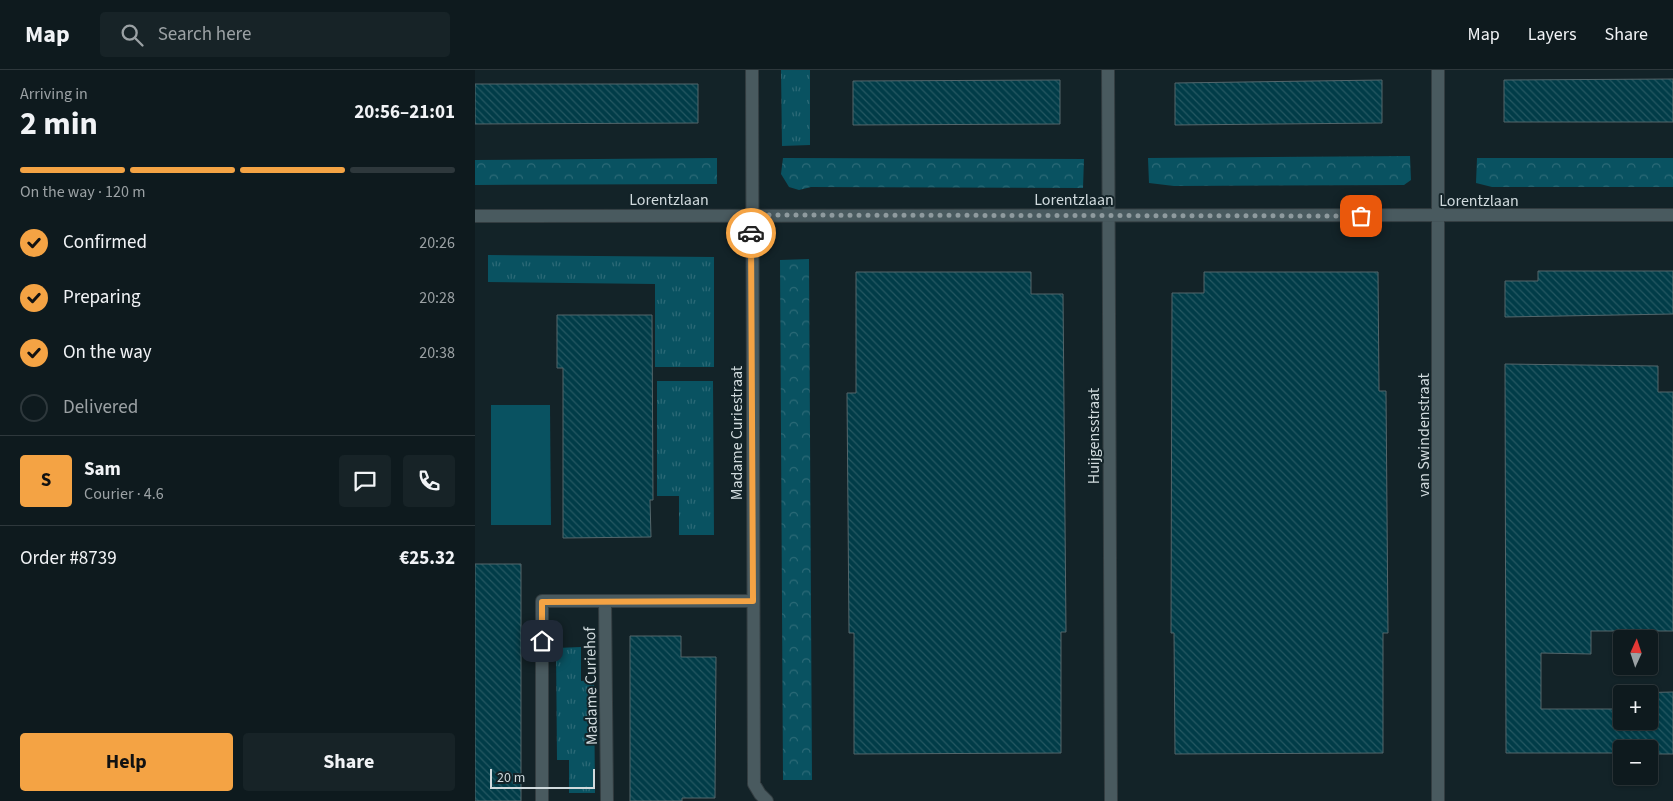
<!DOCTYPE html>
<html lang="en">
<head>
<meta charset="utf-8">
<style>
  body { margin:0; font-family:"Source Sans 3",sans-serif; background:#172327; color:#f1f3f6; height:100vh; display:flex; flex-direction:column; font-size:19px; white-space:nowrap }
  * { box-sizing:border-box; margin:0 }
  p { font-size:16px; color:#9ba1a4 }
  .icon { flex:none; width:28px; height:28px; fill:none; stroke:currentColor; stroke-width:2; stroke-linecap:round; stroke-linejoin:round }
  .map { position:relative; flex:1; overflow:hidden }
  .details { display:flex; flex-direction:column; background:#0e1a1e; width:475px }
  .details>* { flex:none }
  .needle { width:32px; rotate:3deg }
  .fabs { position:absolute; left:1138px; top:560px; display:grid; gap:10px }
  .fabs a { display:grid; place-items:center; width:45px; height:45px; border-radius:5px; background:#0e1a1e; box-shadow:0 1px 4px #0004,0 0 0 1px #2e383c; font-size:25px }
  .scale { position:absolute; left:15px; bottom:12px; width:105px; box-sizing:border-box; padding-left:5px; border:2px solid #d0dadd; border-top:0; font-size:14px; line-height:18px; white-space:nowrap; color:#d0dadd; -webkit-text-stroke:4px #132328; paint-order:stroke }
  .pin { position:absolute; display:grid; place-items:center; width:42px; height:42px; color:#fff; margin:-21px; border-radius:10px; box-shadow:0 2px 8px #0006 }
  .courier { position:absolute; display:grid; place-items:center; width:50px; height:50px; margin:-25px; border:4px solid #f4a344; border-radius:50%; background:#fff; color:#222; box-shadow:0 1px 6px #0007 }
  .headline em { font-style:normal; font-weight:700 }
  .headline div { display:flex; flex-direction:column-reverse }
  .headline { display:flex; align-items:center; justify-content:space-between; height:85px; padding:0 20px }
  h1 { font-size:32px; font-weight:700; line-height:38px }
  .bar { display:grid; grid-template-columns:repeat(4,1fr); gap:8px 5px; align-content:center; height:60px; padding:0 20px }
  .bar i { height:6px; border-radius:4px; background:#2e383c }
  .bar .current { background:#f4a344 }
  .bar p { grid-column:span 4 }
  .line { display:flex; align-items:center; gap:12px; padding:0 20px; border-top:1px solid #2e383c }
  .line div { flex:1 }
  .round { display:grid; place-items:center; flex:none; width:52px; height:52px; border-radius:5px; background:#172327 }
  ol { padding:0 20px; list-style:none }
  li { display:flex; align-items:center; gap:15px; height:55px }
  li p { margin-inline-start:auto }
  li .icon { padding:5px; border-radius:50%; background:#f4a344; color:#111; stroke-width:4 }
  li:last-child { color:#9ba1a4 }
  li i { width:28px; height:28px; border:2px solid #2e383c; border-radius:50% }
  .action { display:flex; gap:10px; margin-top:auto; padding:10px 20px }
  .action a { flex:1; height:58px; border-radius:5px; background:#f4a344; color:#111; font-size:20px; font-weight:700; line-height:58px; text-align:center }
  .action a+a { background:#172327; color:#f1f3f6 }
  header { display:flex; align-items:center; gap:30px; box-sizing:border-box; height:70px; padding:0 25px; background:#0e1a1e; border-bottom:1px solid #2e383c }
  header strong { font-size:24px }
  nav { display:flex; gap:28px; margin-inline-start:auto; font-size:18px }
  .search { width:350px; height:45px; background:#172327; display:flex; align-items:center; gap:12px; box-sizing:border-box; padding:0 18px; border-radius:5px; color:#9ba1a4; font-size:19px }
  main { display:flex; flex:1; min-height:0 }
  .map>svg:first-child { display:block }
  .grass { fill:url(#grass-tufts) }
  .forest { fill:url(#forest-crowns) }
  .pitch { fill:#095261 }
  .building { fill:url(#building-back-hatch); stroke:#54666b }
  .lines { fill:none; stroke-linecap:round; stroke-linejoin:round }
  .minor-casing { stroke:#333d41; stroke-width:14 }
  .minor { stroke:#495a5f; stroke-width:12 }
  .done { stroke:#8e9a9e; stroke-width:5; stroke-dasharray:0 9 }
  .route { stroke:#f4a344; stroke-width:6 }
  .labels { text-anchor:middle; stroke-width:4; stroke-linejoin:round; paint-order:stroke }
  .street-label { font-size:16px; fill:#d0dadd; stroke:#132328 }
</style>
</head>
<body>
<header>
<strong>Map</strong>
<div class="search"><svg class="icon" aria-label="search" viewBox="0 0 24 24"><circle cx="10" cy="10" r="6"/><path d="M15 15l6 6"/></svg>Search here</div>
<nav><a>Map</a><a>Layers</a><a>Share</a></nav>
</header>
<main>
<section class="details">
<div class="headline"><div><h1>2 min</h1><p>Arriving in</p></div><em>20:56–21:01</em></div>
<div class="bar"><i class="current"></i><i class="current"></i><i class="current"></i><i></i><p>On the way · 120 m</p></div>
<ol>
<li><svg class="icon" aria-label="check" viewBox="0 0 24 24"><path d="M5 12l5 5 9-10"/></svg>Confirmed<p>20:26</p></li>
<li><svg class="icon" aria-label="check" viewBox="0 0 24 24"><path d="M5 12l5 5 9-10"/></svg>Preparing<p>20:28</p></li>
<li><svg class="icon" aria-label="check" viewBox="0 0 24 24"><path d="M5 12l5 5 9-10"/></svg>On the way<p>20:38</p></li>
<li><i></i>Delivered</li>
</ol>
<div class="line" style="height:90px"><b class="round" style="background:#f4a344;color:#111">S</b><div><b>Sam</b><p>Courier · 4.6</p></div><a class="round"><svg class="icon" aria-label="chat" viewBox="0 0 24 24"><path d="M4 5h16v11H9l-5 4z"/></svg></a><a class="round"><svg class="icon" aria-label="phone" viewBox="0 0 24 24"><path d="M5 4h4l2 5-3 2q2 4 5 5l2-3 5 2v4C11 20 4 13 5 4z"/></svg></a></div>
<div class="line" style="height:65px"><div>Order #8739</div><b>€25.32</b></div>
<div class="action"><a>Help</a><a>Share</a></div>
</section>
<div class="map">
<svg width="1198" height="731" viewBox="0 0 1198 731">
  <defs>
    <pattern id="grass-tufts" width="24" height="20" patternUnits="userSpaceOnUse" patternTransform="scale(1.25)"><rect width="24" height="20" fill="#095261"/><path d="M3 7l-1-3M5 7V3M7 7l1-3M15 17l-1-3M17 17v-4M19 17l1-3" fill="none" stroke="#2c6a77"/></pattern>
    <pattern id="forest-crowns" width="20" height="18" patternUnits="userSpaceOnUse" patternTransform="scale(1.25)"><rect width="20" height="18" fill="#095261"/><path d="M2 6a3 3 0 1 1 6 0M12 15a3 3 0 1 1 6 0" fill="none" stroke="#2c6a77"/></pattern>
    <pattern id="building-back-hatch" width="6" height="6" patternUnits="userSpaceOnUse" patternTransform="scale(1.25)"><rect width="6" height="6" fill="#013c48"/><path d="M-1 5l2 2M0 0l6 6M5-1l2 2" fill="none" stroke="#255862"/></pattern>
  </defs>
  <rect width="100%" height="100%" fill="#132328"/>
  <path class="grass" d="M306 0H335V75L307 76Z
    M13 185 239 187V297H180V214L13 212Z
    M182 311H238L239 465H204V426H182Z
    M106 577V611L119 610 120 723H94V690H82L81 578Z"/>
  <path class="forest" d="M935 86 936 110 929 115 699 116 674 113 673 88Z
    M242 88V114L0 115V90Z
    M308 88 609 89 608 118 336 117 324 120 314 117 306 104Z
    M1002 88H1198V117H1017L1001 113Z
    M334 189 337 710H308L305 190Z"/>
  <path class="pitch" d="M16 335H75L76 455H16Z"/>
  <path class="building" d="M1198 9V52H1029V10Z
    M585 10V54L378 55V11Z
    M907 10V53L700 55V13Z
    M0 14H223V53L0 54Z
    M1063 201H1198V244L1030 247V211H1063Z
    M381 202H556V224H588L591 562H586V683L379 684V563H374L372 323H381Z
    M729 202H903L904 321H911L913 563H908V683L700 684 699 563H696L697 223H729Z
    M82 245H177L178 430H175L176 467 88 468V298H82Z
    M1030 294 1183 296V322H1198V561H1116V584L1066 583V639H1146V651H1174V624L1152 623 1198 622V684H1174V679H1146V683H1031Z
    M0 494H46V731H0Z
    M155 566H206V587H241L240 728H207V731H155Z"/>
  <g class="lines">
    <g class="minor-casing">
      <path id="minor" d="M277 0 279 714 285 724 292 731
        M633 0 636 731
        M0 146 1198 145
        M130 531 132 731
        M67 731V531H278
        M963 731V0"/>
    </g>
    <use href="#minor" class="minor"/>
  </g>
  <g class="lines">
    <path class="done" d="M276 163V145L886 146"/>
    <path class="route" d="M67 571V532L278 531 276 163"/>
  </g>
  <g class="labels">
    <g class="street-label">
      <text x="194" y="135">Lorentzlaan</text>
      <text x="599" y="135">Lorentzlaan</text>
      <text x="1004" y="136">Lorentzlaan</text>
      <text transform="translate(261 363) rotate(-90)" y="6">Madame Curiestraat</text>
      <text transform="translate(948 365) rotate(-90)" y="6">van Swindenstraat</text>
      <text transform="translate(618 366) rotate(-90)" y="6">Huijgensstraat</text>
      <text transform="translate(115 616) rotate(-91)" y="6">Madame Curiehof</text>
    </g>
  </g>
</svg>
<div class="fabs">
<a><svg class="needle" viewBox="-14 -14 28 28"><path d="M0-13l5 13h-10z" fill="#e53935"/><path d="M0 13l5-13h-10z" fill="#9ba1a4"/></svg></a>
<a>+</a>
<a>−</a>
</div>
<div class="scale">20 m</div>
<div class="pin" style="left:886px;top:146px;background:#ea580c"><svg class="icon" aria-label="bag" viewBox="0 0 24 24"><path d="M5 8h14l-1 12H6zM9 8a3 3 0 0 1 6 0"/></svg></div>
<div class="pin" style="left:67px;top:571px;background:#1f2937"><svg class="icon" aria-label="home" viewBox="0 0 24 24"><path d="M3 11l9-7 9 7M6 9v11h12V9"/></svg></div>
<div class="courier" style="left:276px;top:163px"><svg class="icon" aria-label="car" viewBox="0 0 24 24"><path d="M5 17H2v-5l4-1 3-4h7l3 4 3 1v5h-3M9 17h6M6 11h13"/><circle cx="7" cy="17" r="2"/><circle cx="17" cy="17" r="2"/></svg></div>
</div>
</main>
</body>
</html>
